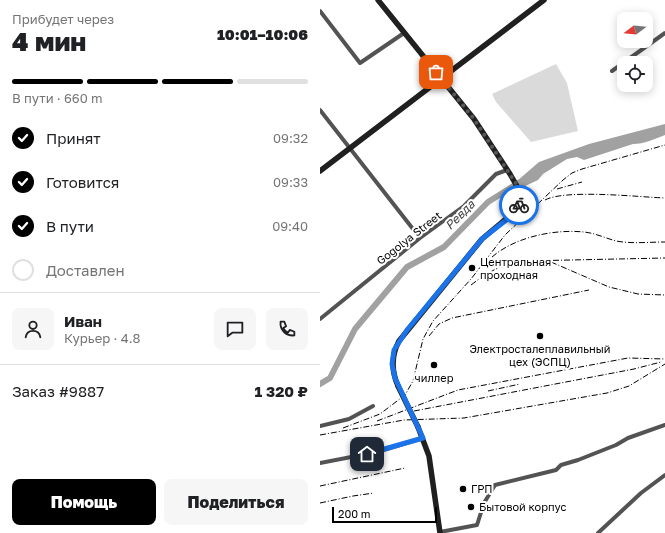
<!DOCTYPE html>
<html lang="ru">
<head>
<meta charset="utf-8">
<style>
  body { margin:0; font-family:"Golos Text",sans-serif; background:#f6f6f6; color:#202124; height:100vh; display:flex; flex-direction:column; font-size:15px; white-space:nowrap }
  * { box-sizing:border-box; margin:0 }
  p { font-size:13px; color:#757577 }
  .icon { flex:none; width:22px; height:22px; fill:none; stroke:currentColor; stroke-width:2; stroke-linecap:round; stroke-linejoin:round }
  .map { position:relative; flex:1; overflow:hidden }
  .side { display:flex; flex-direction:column; background:#fff; width:320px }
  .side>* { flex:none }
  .needle { width:26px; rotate:254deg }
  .fabs { position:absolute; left:297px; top:12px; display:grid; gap:8px }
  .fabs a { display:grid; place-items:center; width:36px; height:36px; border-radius:8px; background:#fff; box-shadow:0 2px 10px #0003; font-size:20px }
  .scale { position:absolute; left:12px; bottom:10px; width:105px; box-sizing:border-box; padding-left:4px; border:2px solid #000; border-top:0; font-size:11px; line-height:14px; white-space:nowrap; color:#000; -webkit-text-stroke:3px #fff; paint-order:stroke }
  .pin { position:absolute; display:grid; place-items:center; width:34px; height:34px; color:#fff; margin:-17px; border-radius:8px; box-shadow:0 2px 6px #0006 }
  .courier { position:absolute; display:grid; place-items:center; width:40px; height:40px; margin:-20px; border:3px solid #1a73e8; border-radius:50%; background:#fff; color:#222; box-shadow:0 1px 5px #0007 }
  .overview em { font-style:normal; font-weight:800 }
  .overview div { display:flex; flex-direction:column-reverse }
  .overview { display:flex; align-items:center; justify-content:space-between; height:68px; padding:0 12px }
  h1 { font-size:26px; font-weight:800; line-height:30px }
  .bar { display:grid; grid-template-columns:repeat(4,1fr); gap:6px 4px; align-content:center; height:48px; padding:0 12px }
  .bar i { height:5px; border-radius:3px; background:#e0e0e0 }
  .bar .selected { background:#000 }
  .bar p { grid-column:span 4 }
  .line { display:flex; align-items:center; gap:10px; padding:0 12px; border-top:1px solid #e0e0e0 }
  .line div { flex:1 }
  .round { display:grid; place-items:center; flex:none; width:42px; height:42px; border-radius:8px; background:#f6f6f6 }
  ol { padding:0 12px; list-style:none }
  li { display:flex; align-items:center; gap:12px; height:44px }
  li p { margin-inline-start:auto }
  li .icon { padding:4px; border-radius:50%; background:#000; color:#fff; stroke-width:4 }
  li:last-child { color:#757577 }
  li i { width:22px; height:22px; border:2px solid #e0e0e0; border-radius:50% }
  .cta { display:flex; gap:8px; margin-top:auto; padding:8px 12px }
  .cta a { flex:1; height:46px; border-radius:8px; background:#000; color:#fff; font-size:16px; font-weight:800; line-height:46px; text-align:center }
  .cta a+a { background:#f6f6f6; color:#202124 }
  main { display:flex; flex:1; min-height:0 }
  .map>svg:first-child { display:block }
  .green { fill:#dadada }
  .water { fill:#a1a1a1 }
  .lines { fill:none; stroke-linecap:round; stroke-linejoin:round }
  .river { stroke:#a1a1a1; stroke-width:6 }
  .street { stroke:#535353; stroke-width:4 }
  .secondary { stroke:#202020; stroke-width:5.5 }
  .rail { stroke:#000; stroke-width:1; stroke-dasharray:6 2 1 2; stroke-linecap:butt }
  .secondary-bridge { stroke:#202020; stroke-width:5.5 }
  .done { stroke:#595959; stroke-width:4; stroke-dasharray:0 7.2 }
  .route { stroke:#1a73e8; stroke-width:5 }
  .poi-dot { fill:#000; stroke:#fff; stroke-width:1.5 }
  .labels { text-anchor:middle; stroke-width:4; stroke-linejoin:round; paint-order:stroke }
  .street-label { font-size:11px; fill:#000; stroke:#fff }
  .poi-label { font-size:11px; fill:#000; stroke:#fff; text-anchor:start }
  .water-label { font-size:12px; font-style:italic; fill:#424242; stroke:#fff }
</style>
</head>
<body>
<main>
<section class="side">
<div class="overview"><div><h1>4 мин</h1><p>Прибудет через</p></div><em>10:01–10:06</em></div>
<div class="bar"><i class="selected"></i><i class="selected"></i><i class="selected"></i><i></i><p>В пути · 660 m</p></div>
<ol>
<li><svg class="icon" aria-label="check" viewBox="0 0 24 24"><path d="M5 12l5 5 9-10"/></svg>Принят<p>09:32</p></li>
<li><svg class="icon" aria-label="check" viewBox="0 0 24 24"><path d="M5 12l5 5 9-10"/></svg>Готовится<p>09:33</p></li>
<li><svg class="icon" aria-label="check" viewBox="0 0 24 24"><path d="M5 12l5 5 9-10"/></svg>В пути<p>09:40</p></li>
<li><i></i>Доставлен</li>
</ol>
<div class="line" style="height:72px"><a class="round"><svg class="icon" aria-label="person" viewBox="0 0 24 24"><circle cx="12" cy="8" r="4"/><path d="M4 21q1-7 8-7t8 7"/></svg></a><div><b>Иван</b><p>Курьер · 4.8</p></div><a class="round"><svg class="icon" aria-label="chat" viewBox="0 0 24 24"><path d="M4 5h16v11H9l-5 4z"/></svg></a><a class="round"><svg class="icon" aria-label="phone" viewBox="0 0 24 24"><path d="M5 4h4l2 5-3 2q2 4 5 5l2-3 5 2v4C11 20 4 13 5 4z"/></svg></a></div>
<div class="line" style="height:52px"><div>Заказ #9887</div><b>1 320 ₽</b></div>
<div class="cta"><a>Помощь</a><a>Поделиться</a></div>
</section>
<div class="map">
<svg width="345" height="533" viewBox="0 0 345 533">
  <rect width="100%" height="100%" fill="#fff"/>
  <path class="green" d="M236 64 247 83 258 131 211 142 176 102 172 94Z"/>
  <path class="water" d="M345 124V135C335 139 324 144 313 144L264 160 257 157 247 159 223 174 218 180 201 188 197 181 219 162 269 144Z"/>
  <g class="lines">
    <path class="river" d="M0 384 10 378 35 329 87 267 124 247 168 202 200 182"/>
    <path class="street" d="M0 11 40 63 84 33
      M292 71 345 33
      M0 110 100 238
      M0 319 100 238 144 206 176 174 187 170
      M0 426 29 419 53 406
      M0 463 57 452 103 438
      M120 532 157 525 164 503 175 485 236 470 241 465 258 460 296 445 308 438 345 425
      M278 533 321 493 345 475"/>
    <path class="secondary" d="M58 0 154 119 190 174 202 195 200 204 193 213 162 239 79 341C71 356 71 370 78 386
      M0 171 224 0
      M98 427 109 456 120 533"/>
    <path class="rail" d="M237 189 262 182
      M225 200C245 189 319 197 345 198
      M172 257C195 237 234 229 264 232 275 233 285 238 296 241 312 244 329 242 345 242
      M231 262 289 287 318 294 345 295
      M151 285C168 272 182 264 203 261L345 258
      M109 336 119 324 132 318 269 290
      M168 391 200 384
      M94 411 314 369 341 362
      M57 421 138 390 308 358 345 359
      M23 428 60 414 85 395 93 381 103 339 113 321 151 279 185 235 243 180 252 173 262 169 345 145
      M0 435 84 420 144 418 287 393 309 386 345 364
      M0 486 85 468
      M0 503 33 496 54 493"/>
    <path class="secondary-bridge" d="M78 386 98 427"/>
  </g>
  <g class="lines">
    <path class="done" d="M116 72 154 119 202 193 199 205"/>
    <path class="route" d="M47 454 103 438 75 378 72 364 74 350 87 330 162 239 190 217 199 205"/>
  </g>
  <g class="poi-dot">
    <circle cx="152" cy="268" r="4"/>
    <circle cx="220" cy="336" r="4"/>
    <circle cx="114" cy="365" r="4"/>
    <circle cx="143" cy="489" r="4"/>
    <circle cx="151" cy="507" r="4"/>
  </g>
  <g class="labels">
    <g class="street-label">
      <text transform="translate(89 238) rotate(-38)" y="4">Gogolya Street</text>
    </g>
    <g class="poi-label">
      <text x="160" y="266">Центральная<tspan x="160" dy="13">проходная</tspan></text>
      <text x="220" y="353" text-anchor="middle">Электросталеплавильный<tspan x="220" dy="13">цех (ЭСПЦ)</tspan></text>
      <text x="114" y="382" text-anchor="middle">чиллер</text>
      <text x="151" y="493">ГРП</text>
      <text x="159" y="511">Бытовой корпус</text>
    </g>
    <g class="water-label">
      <text transform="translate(140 215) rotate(-45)" y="4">Ревда</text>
    </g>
  </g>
</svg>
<div class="fabs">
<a><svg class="needle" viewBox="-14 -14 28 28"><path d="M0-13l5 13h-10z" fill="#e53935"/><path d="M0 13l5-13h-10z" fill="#757577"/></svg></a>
<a><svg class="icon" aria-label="locate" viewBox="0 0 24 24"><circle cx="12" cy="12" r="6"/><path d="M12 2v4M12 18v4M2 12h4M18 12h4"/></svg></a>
</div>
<div class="scale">200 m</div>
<div class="pin" style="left:116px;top:72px;background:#ea580c"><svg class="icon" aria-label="bag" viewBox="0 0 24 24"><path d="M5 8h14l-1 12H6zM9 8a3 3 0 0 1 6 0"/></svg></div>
<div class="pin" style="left:47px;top:454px;background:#1f2937"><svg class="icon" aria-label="home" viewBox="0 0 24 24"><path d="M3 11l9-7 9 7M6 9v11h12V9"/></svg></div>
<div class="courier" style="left:199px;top:205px"><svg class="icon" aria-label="bike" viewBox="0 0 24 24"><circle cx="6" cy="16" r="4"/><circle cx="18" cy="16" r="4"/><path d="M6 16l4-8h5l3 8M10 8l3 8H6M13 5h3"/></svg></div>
</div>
</main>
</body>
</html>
